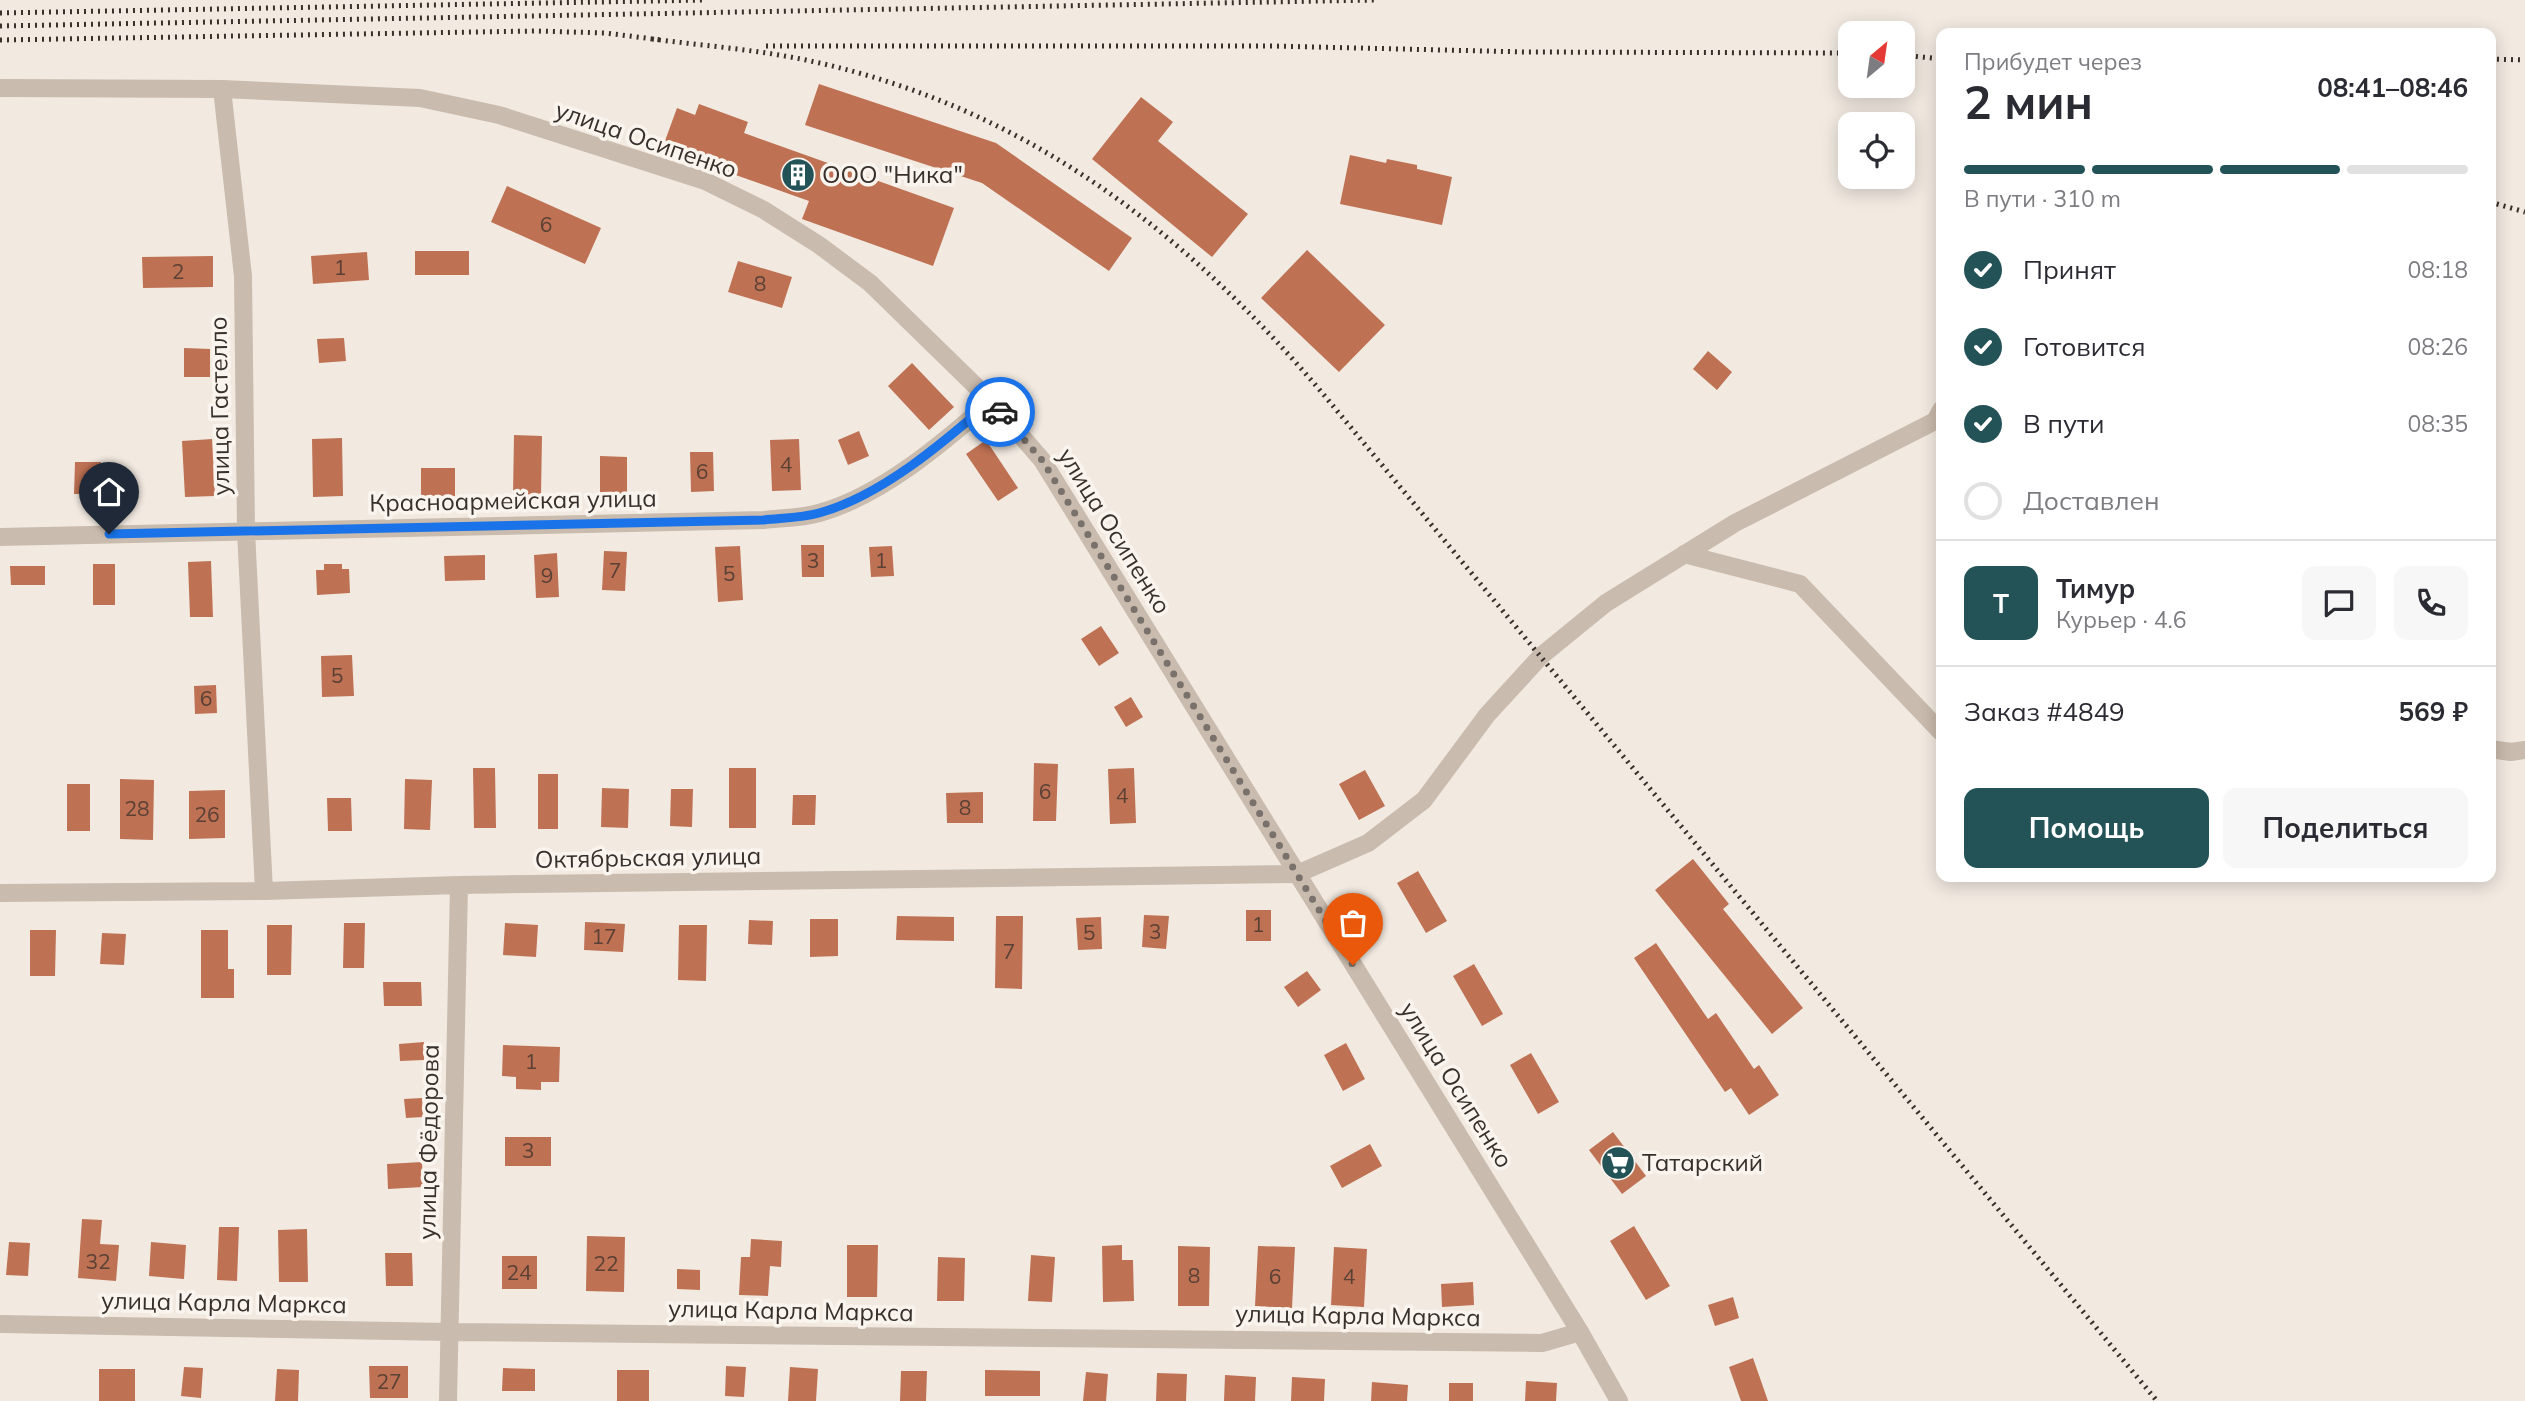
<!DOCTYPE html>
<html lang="ru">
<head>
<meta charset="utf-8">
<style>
  body { margin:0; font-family:Mulish,sans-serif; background:#f7f7f7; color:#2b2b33; height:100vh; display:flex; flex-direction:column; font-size:26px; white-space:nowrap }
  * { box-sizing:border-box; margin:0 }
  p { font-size:23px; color:#7c7c81 }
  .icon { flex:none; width:38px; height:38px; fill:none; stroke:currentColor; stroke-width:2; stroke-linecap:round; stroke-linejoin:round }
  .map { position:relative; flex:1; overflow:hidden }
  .drawer { position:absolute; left:1936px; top:28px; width:560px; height:854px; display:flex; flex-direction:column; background:#fff; border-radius:14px; box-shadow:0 4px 18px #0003 }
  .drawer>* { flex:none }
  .needle { width:46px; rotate:29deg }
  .buttons { position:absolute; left:1838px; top:21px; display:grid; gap:14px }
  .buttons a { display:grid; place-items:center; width:77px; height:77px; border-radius:14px; background:#fff; box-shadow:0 4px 18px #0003; font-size:35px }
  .pin { position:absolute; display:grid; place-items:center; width:60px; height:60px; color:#fff; margin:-72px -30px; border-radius:50% 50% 50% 0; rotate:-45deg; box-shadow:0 0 7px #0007 }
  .pin .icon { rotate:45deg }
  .courier { position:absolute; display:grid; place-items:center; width:70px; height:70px; margin:-35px; border:5px solid #1a73e8; border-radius:50%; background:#fff; color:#222; box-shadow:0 2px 9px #0007 }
  .overview em { font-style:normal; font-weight:700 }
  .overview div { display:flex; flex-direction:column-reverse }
  .overview { display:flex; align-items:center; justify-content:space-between; height:119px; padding:0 28px }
  h1 { font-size:46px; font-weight:700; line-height:52px }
  .bar { display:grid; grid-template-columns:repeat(4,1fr); gap:10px 7px; align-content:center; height:84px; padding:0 28px }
  .bar i { height:9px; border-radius:5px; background:#e1e1e2 }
  .bar .current { background:#235257 }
  .bar p { grid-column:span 4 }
  .line { display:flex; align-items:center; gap:18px; padding:0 28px; border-top:2px solid #e1e1e2 }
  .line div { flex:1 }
  .round { display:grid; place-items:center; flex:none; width:74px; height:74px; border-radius:14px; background:#f7f7f7 }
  ol { padding:0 28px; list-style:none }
  li { display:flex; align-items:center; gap:21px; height:77px }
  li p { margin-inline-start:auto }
  li .icon { padding:7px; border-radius:50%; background:#235257; color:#fff; stroke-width:4 }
  li:last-child { color:#7c7c81 }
  li i { width:38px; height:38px; border:4px solid #e1e1e2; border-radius:50% }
  .action { display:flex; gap:14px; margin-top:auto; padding:14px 28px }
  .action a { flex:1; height:80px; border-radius:14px; background:#235257; color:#fff; font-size:28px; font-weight:700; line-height:80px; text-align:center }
  .action a+a { background:#f7f7f7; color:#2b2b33 }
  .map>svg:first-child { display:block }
  .building { fill:#be7153 }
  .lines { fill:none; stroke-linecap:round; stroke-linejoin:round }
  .minor { stroke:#c9bbad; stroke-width:18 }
  .tertiary { stroke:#c9bbad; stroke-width:18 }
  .rail { stroke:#38302b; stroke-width:5; stroke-dasharray:2 5; stroke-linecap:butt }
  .done { stroke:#79716b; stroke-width:7; stroke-dasharray:0 12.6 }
  .route { stroke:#1a73e8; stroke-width:9 }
  .labels { text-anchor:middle; stroke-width:7; stroke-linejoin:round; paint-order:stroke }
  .number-label { font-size:21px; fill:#5a4035 }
  .street-label { font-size:24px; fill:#38302b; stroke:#f9f4ed }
  .poi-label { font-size:24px; fill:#38302b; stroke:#f9f4ed; text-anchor:start }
</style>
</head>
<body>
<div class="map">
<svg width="2525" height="1401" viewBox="0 0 2525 1401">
  <rect width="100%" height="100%" fill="#f2eae1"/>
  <path class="building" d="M819 84 996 143 1132 238 1109 271 982 183 805 125Z
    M1141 97 1173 122 1158 141 1248 214 1212 257 1092 159Z
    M699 104 748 122 744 133 954 208 933 266 802 219 809 201 662 149 677 108 695 115Z
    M1350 155 1386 163 1387 159 1417 165V169L1452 177 1442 225 1340 204Z
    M507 186 601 228 585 264 491 222Z
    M1307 250 1385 325 1339 372 1261 298Z
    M415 251H469V275H415Z
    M367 252 369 280 313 284 311 256Z
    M213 256V287L143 288 142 257Z
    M738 261 792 277 782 308 728 292Z
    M344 338 346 361 319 363 317 339Z
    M184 348 210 349V377H184Z
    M1708 351 1732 372 1717 390 1693 369Z
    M912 363 954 407 929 430 888 386Z
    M859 431 869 456 848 465 838 440Z
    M514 435 542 436 541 495H513Z
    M342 438 343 496 313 497 312 439Z
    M212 439 215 496 185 497 182 441Z
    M799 439 801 490 772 491 770 440Z
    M986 440 1018 488 998 501 966 454Z
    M690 452H713L714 491 691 492Z
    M600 456 627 457V494H600Z
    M75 462H101V494H74Z
    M421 468H455V496H421Z
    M801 545H824V577H802Z
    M740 546 743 600 718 602 715 547Z
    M892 546 894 576 871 577 869 547Z
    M604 551 627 552 625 591 602 590Z
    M557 553 559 597 536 598 534 555Z
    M485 555V580L445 581 444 556Z
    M211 561 213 617H190L188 562Z
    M93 564H115V605H93Z
    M324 564H342V569H349L350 593 317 595 316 570H324Z
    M10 566H45V585H11Z
    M1101 626 1119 653 1099 666 1081 639Z
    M352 655 354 696 322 697 321 656Z
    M216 685 217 713 195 714 194 686Z
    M1131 697 1143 717 1126 727 1114 707Z
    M1034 763 1058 764 1056 821H1033Z
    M473 768H495L496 828H474Z
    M729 768H756V828H729Z
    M1134 768 1136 823 1110 824 1108 769Z
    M1365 770 1385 806 1359 820 1339 784Z
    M538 774H558V829H538Z
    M120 779 154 780 153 840 120 839Z
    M405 779 432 780 430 830 404 829Z
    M67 784H90V831H67Z
    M602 788 629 789 628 828 601 827Z
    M671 789H693L692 827 670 826Z
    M225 790V838L189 839V791Z
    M983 792V823H947L946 793Z
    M793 795H816L815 825H792Z
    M327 798H351L352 831H328Z
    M1693 859 1729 904 1723 909 1803 1008 1772 1034 1655 890Z
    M1418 871 1447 921 1426 933 1397 883Z
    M1246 910H1271V941H1246Z
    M1144 915 1169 916 1166 949 1142 947Z
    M897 916 954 917V941L896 940Z
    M996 916H1023L1022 989 995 988Z
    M1101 917 1102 949 1078 950 1076 918Z
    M810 919H838V956L810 957Z
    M749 920 773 921 772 945 748 944Z
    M585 922 625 924 623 952 584 950Z
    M344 923H365L364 968H343Z
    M505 923 538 925 536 957 503 955Z
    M267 925H292L291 975H267Z
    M679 925H707L706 981 678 980Z
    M30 930H56L55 976H30Z
    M201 930H228V969H234V998H201Z
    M102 933 126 934 124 965 100 964Z
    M1656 943 1708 1019 1716 1013 1754 1069 1759 1065 1779 1095 1749 1115 1731 1088 1725 1092 1634 958Z
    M1474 964 1503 1014 1482 1026 1453 976Z
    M1307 971 1321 990 1298 1007 1284 987Z
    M383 982H421L422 1006H384Z
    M424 1042V1060L400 1061 399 1044Z
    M1346 1043 1365 1079 1343 1091 1324 1055Z
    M503 1045 560 1047 559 1082H541V1090L516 1089V1077L502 1076Z
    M1531 1053 1559 1102 1538 1114 1510 1065Z
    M422 1098 423 1117 406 1118 404 1099Z
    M1613 1132 1646 1176 1622 1194 1589 1150Z
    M505 1137H551V1166H505Z
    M1370 1144 1382 1166 1342 1188 1330 1166Z
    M422 1162 423 1187 388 1189 387 1164Z
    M82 1219 102 1220 100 1244 119 1245 116 1281 78 1278Z
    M1634 1226 1670 1286 1646 1300 1610 1241Z
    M219 1227H239L237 1281 217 1280Z
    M307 1229 308 1282H279L278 1230Z
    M587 1236 625 1237 624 1292 586 1291Z
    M751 1239 782 1241 781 1267 770 1266 768 1296 739 1295 741 1257H750Z
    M9 1242 30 1243 28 1276 6 1275Z
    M151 1242 186 1245 184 1279 149 1276Z
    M847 1245H878L877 1297H847Z
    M1122 1245V1260H1133L1134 1301 1103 1302 1102 1246Z
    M1178 1246 1210 1247 1209 1306H1178Z
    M1258 1246 1295 1247 1292 1308 1255 1306Z
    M1334 1247 1367 1249 1364 1307 1331 1305Z
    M385 1253H412L413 1286H386Z
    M1031 1255 1055 1257 1052 1302 1028 1301Z
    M502 1256H537V1289H502Z
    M938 1257 965 1258 964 1301H937Z
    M677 1269 700 1270V1290L677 1289Z
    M1473 1282 1474 1305 1442 1307 1441 1284Z
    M1733 1297 1739 1318 1715 1326 1708 1305Z
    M1753 1358 1768 1401H1741L1729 1367Z
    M369 1366H408V1398H370Z
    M726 1366 746 1367 744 1397 725 1396Z
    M184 1367 203 1368 201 1398 181 1396Z
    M790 1367 818 1369 816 1401H788Z
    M503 1368 535 1369V1391H502Z
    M99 1369H135V1401H99Z
    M277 1369 299 1370 298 1401H275Z
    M617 1370H649V1401H617Z
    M985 1370 1040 1371V1396H985Z
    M901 1371H927L926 1401H900Z
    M1086 1372 1108 1374 1106 1401H1083Z
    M1157 1373 1187 1374 1186 1401H1156Z
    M1225 1375 1256 1377 1255 1401H1224Z
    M1292 1377 1325 1379 1324 1401H1291Z
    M1526 1381 1557 1383 1556 1401H1525Z
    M1372 1382 1408 1385 1407 1401H1371Z
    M1449 1383H1473V1401H1449Z"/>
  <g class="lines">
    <path class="minor" d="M222 89 243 276 246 531 264 891
      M0 537 764 520C782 518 802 518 819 513 881 496 943 443 991 401
      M1684 554 1800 584 1941 732
      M2490 749 2511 752 2525 750
      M0 893 264 891 459 885 1297 874 1368 843 1424 800 1487 715 1541 656 1606 603 1735 523 1935 421 1941 410
      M0 1324 449 1332 1542 1343 1580 1332
      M448 1401 459 885"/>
    <path class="tertiary" d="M0 88 222 89 420 98 499 115 705 181 764 210 819 245 870 283 991 401 1042 460 1580 1332 1619 1401"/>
    <path class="rail" d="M0 13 706 0
      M0 26 1375 0
      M652 39C706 46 762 50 815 62 1028 109 1186 232 1324 395L2157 1401
      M0 40 535 31 605 33 661 40
      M766 46H1273L1527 52 1850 53
      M1902 55 1941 59
      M2490 59 2525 60
      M2490 202 2525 212"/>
  </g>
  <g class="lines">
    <path class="done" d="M1000 412 1042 460 1353 965"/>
    <path class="route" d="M109 534 764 520C782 518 802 518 819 513 881 496 943 443 991 401L1000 412"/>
  </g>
  <defs>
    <g id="building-disc" transform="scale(1.75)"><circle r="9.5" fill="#235257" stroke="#f9f4ed"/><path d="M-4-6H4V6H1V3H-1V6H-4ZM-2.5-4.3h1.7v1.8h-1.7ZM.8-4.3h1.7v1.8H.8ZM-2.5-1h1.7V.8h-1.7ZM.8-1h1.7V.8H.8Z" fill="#fff"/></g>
    <g id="supermarket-disc" transform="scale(1.75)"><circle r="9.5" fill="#235257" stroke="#f9f4ed"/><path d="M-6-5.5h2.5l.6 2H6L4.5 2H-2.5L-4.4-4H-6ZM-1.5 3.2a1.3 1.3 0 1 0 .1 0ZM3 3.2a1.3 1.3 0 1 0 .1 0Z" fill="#fff"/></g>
  </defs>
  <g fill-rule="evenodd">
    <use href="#building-disc" x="798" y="175"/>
    <use href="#supermarket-disc" x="1618" y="1163"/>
  </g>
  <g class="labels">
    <g class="number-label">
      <text x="546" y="232">6</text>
      <text x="340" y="275">1</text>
      <text x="178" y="279">2</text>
      <text x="760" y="291">8</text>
      <text x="786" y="472">4</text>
      <text x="702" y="479">6</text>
      <text x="813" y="568">3</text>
      <text x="881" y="568">1</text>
      <text x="615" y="578">7</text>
      <text x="729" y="581">5</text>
      <text x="547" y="583">9</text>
      <text x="337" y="683">5</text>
      <text x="206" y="706">6</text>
      <text x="1045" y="799">6</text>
      <text x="1122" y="803">4</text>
      <text x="965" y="815">8</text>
      <text x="137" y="816">28</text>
      <text x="207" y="822">26</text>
      <text x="1258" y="932">1</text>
      <text x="1155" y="939">3</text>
      <text x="1089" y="940">5</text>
      <text x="604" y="944">17</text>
      <text x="1009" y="959">7</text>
      <text x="531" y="1069">1</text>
      <text x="528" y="1158">3</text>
      <text x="98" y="1269">32</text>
      <text x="606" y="1271">22</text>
      <text x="519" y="1280">24</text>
      <text x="1194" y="1283">8</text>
      <text x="1275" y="1284">6</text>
      <text x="1349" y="1284">4</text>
      <text x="389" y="1389">27</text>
    </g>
    <g class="street-label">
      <text transform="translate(646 140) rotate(19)" y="8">улица Осипенко</text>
      <text transform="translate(220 406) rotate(-91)" y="8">улица Гастелло</text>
      <text transform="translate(513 501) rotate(-1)" y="8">Красноармейская улица</text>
      <text transform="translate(1114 531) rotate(58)" y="8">улица Осипенко</text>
      <text transform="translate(648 858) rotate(-1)" y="8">Октябрьская улица</text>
      <text transform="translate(1456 1085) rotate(58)" y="8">улица Осипенко</text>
      <text transform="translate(429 1142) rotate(-89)" y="8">улица Фёдорова</text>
      <text transform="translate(224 1303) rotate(1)" y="8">улица Карла Маркса</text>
      <text transform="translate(791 1311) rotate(1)" y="8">улица Карла Маркса</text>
      <text transform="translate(1358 1316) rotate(1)" y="8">улица Карла Маркса</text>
    </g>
    <g class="poi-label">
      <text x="822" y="183">ООО "Ника"</text>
      <text x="1642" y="1171">Татарский</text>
    </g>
  </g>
</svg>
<div class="buttons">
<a><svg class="needle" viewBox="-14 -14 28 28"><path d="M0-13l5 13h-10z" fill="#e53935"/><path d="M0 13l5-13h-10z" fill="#7c7c81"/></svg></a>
<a><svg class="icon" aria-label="locate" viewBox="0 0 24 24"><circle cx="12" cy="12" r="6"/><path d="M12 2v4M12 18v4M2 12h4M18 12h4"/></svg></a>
</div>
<div class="pin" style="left:1353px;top:965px;background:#ea580c"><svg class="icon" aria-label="bag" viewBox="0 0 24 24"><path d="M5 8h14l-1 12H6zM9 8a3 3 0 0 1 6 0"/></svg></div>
<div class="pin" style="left:109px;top:534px;background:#1f2937"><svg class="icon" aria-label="home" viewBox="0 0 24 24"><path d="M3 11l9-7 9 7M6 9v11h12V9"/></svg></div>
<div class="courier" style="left:1000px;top:412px"><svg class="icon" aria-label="car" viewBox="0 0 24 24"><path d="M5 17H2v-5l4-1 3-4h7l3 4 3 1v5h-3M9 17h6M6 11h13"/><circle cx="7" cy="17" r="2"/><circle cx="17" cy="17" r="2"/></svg></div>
<section class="drawer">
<div class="overview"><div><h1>2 мин</h1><p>Прибудет через</p></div><em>08:41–08:46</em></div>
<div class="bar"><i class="current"></i><i class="current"></i><i class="current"></i><i></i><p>В пути · 310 m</p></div>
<ol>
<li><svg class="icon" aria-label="check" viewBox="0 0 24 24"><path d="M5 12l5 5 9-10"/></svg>Принят<p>08:18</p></li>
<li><svg class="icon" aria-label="check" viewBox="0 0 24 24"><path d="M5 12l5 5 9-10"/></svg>Готовится<p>08:26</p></li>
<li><svg class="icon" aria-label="check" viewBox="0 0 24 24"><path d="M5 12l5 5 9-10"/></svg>В пути<p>08:35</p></li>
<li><i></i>Доставлен</li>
</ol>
<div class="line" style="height:126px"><b class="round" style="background:#235257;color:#fff">Т</b><div><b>Тимур</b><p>Курьер · 4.6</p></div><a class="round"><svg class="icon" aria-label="chat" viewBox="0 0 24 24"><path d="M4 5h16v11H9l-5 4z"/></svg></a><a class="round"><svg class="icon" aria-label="phone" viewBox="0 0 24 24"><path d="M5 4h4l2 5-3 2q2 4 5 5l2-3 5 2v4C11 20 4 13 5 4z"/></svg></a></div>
<div class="line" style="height:91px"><div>Заказ #4849</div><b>569 ₽</b></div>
<div class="action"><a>Помощь</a><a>Поделиться</a></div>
</section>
</div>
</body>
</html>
